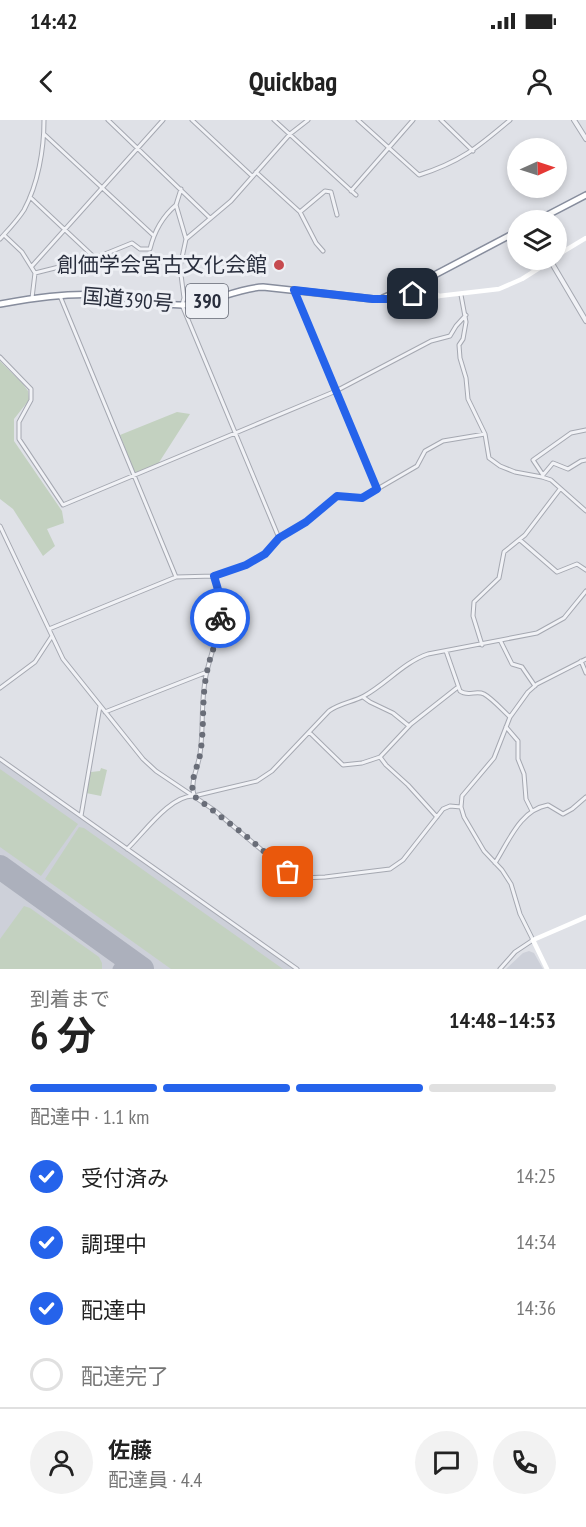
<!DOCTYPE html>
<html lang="ja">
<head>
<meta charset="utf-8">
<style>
  body { margin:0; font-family:"PT Sans Narrow","Noto Sans JP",sans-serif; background:#f2f2f2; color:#222; height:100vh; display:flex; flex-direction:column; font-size:22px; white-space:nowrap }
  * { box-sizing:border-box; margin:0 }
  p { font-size:20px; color:#767676 }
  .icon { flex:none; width:33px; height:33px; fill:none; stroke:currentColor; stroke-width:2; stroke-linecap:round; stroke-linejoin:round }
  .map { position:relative; height:849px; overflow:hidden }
  .panel { display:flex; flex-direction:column; background:#fff; flex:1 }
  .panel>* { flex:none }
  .needle { width:39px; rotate:87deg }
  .tools { position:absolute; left:507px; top:18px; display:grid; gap:12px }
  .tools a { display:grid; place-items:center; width:60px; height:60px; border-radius:50%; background:#fff; box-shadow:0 3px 9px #0003; font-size:30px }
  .pin { position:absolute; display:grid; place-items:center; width:51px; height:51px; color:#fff; margin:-26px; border-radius:12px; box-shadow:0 3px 9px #0006 }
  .courier { position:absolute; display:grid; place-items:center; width:60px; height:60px; margin:-30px; border:4px solid #2563eb; border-radius:50%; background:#fff; color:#222; box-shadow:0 2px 8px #0007 }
  .summary em { font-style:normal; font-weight:700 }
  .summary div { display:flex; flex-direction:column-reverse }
  .summary { display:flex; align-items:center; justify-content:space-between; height:102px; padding:0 30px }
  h1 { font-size:39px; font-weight:700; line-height:45px }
  .bar { display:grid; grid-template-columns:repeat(4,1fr); gap:9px 6px; align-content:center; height:72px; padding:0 30px }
  .bar i { height:8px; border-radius:4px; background:#e0e0e0 }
  .bar .on { background:#2563eb }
  .bar p { grid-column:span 4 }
  .line { display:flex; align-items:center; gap:15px; padding:0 30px; border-top:2px solid #e0e0e0 }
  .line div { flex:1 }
  .round { display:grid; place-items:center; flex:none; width:63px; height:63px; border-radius:32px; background:#f2f2f2 }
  ol { padding:0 30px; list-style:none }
  li { display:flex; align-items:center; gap:18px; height:66px }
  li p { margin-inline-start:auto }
  li .icon { padding:6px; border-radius:50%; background:#2563eb; color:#fff; stroke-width:4 }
  li:last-child { color:#767676 }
  li i { width:33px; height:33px; border:3px solid #e0e0e0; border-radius:50% }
  .status { display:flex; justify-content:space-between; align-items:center; height:42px; padding:0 30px; background:#fff; direction:ltr }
  .status svg { height:16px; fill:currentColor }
  header { display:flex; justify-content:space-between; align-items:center; height:78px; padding:0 30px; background:#fff; font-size:27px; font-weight:700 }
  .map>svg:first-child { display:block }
  .built { fill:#cdd0d9 }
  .green { fill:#c3d1c0 }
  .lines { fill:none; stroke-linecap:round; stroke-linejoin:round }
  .taxiway { stroke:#acb0bc; stroke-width:9 }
  .runway { stroke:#acb0bc; stroke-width:24 }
  .minor-casing { stroke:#a5a8b1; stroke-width:5 }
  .tertiary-casing { stroke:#a5a8b1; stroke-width:6 }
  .trunk-casing { stroke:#878d9d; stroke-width:8 }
  .minor { stroke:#f1f2f6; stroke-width:3 }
  .tertiary { stroke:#f1f2f6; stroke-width:4 }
  .secondary { stroke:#fff; stroke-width:4.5 }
  .trunk { stroke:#fff; stroke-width:5 }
  .done { stroke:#696d78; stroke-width:6; stroke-dasharray:0 10.8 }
  .route { stroke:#2563eb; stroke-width:8 }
  .poi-dot { fill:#c64a4f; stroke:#eef0f5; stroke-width:2 }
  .labels { text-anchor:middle; stroke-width:6; stroke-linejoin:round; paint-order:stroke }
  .shield { fill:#eef0f5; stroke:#646874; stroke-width:1.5 }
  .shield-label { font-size:20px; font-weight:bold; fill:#292e3d }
  .poi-label { font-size:21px; fill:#292e3d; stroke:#eef0f5; text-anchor:end }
  .street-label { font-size:21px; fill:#292e3d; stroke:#eef0f5 }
</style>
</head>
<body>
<div class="status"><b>14:42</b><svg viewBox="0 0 49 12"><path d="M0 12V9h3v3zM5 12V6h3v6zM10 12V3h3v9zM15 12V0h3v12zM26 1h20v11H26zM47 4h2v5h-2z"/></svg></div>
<header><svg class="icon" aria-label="back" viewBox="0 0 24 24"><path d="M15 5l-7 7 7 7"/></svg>Quickbag<svg class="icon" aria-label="person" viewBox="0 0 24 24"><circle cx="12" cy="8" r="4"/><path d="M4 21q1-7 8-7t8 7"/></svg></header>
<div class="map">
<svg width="586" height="849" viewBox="0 0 586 849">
  <rect width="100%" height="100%" fill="#dfe1e7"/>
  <path class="built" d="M0 641 293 849H0Z
    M529 831 534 833 543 849H506L523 833Z"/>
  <path class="green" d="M0 241 23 264 28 271 29 280 14 299V321L62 391 64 403 47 409 55 426 43 436 13 389 0 379Z
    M177 292 190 294 158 344 135 354 120 315Z
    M101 648 107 650 101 676 86 673 91 652 100 651Z
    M0 649 78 704 41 756 0 727Z
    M79 707 84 708 283 849H171L45 759Z
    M24 786 30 788 99 837 102 843V849H0V819Z"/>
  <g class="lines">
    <path class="taxiway" d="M117 849 125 837"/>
    <path class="runway" d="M0 747 142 849"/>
    <g class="minor-casing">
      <path id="minor" d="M108 0 210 98
        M192 0 252 56
        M274 0 356 75
        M358 0 419 55C460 42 477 28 510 0
        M441 0 473 31
        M44 14 153 115
        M256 52 300 92 325 71 331 72 337 95
        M181 69 176 85 186 119 180 147 184 178 182 185 279 418
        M351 71 413 0
        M30 77 95 138
        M300 92 316 123 323 131
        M4 115 22 132 35 153 32 178
        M0 119C8 110 17 101 24 90 38 64 44 30 44 0
        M186 119 231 81 290 14 308 0
        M32 146 163 0
        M35 153 95 138 132 123 140 129H150C154 112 162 97 176 85
        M294 171 377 369
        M461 175 466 202 463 219 459 225 460 238 466 258 468 279 485 314 489 338 500 346 515 352 542 357 551 360 586 391
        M60 176 176 457
        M0 237 31 269V280L19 302V319L63 385 336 271 431 221 450 216 456 206 466 195
        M543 355 533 340 571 313 586 310
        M543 355 553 343 568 349 581 341 586 340
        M0 406 63 539 143 639 156 651 214 690 288 752 303 758 325 757 390 749 403 740 443 689 450 686 461 687
        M520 420 557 452 577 444 586 450
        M49 509 176 457 214 456 246 445 265 434 279 418 306 402 337 376 362 378 417 346 425 331 443 321 485 314
        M501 522 512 544 522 547 535 566
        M482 525 473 496 474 482 499 458 504 432 525 415 560 369
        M446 531 460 571C468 577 476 570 484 574 493 579 502 590 510 597
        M581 541 586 553
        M0 568 35 542 52 516
        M363 577 370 582 393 593 409 606
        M105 592 207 552
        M506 607 518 621V639L524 654 526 679 532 691
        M309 612 343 645 362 643 380 637 411 604 458 567
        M380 637 386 645 408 665 437 697
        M0 639 297 849
        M194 675C190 661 198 648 200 634 204 607 200 578 207 551 216 514 228 495 214 456
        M81 696 100 586
        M127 729C144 713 170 675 194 676L257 661 272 651 329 591C340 583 353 582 364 576 386 564 404 542 428 534L537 513 564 498 586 471
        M495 743C509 721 520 690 548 685L563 694 572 689 586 677
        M500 849 515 832 533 820 520 794 511 764 502 750 484 731 464 697 461 687 462 676 494 638 510 597 528 572 537 564 586 539"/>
    </g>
    <g class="tertiary-casing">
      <path id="tertiary" d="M574 0 586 19
        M550 140 586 201"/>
    </g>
    <g class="trunk-casing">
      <path id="trunk" d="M538 100 586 75
        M383 178 421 161
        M0 184C34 178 66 173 100 175 128 177 155 185 182 185 210 185 235 168 263 167L373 179H413L416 169 425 160 518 111"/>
    </g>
    <use href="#minor" class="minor"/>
    <use href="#tertiary" class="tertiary"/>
    <path class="secondary" d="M556 136 586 118
      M429 157V168L439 176
      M413 179 499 169 522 159 552 140
      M547 849 533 820 586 797"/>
    <use href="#trunk" class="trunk"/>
  </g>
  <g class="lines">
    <path class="done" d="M220 498C220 517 210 533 207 552 201 579 205 608 200 635 197 649 189 662 194 676L246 716 288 752"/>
    <path class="route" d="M220 498 219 473 214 456 246 445 265 434 279 418 306 402 337 376 362 378 377 369 294 170 373 179H413V174"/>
  </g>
  <circle class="poi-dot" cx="279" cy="145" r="6"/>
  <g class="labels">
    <rect class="shield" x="186" y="164" width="42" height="34" rx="4.5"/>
    <g class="shield-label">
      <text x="207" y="188">390</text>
    </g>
    <g class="poi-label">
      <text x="267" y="152">創価学会宮古文化会館</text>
    </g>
    <g class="street-label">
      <text transform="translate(128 180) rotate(5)" y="7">国道390号</text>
    </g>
  </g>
</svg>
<div class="tools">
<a><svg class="needle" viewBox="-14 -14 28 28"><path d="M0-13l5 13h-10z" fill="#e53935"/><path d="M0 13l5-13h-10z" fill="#767676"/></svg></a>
<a><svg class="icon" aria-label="layers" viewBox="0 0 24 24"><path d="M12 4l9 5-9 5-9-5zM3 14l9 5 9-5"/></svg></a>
</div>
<div class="pin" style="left:288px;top:752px;background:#ea580c"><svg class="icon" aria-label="bag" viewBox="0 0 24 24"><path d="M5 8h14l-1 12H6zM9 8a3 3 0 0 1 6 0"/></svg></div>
<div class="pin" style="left:413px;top:174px;background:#1f2937"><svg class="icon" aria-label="home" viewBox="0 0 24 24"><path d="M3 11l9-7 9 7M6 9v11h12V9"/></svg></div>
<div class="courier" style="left:220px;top:498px"><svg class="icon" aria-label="bike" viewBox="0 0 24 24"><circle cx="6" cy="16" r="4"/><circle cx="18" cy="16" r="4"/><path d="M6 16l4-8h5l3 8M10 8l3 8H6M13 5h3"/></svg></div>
</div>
<section class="panel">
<div class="summary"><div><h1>6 分</h1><p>到着まで</p></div><em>14:48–14:53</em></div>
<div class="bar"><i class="on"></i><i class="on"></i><i class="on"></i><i></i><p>配達中 · 1.1 km</p></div>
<ol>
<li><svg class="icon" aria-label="check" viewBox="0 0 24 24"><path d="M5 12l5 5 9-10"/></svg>受付済み<p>14:25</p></li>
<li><svg class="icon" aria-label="check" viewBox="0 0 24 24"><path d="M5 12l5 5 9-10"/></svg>調理中<p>14:34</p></li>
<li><svg class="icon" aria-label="check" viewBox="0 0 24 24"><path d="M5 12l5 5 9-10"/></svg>配達中<p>14:36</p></li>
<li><i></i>配達完了</li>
</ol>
<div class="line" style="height:108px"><a class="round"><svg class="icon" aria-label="person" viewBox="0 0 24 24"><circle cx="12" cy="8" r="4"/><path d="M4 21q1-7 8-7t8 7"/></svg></a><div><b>佐藤</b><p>配達員 · 4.4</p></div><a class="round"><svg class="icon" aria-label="chat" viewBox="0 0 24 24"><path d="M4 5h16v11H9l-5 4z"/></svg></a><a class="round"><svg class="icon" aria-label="phone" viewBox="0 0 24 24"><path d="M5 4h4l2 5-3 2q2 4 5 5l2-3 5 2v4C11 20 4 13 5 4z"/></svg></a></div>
</section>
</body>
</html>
